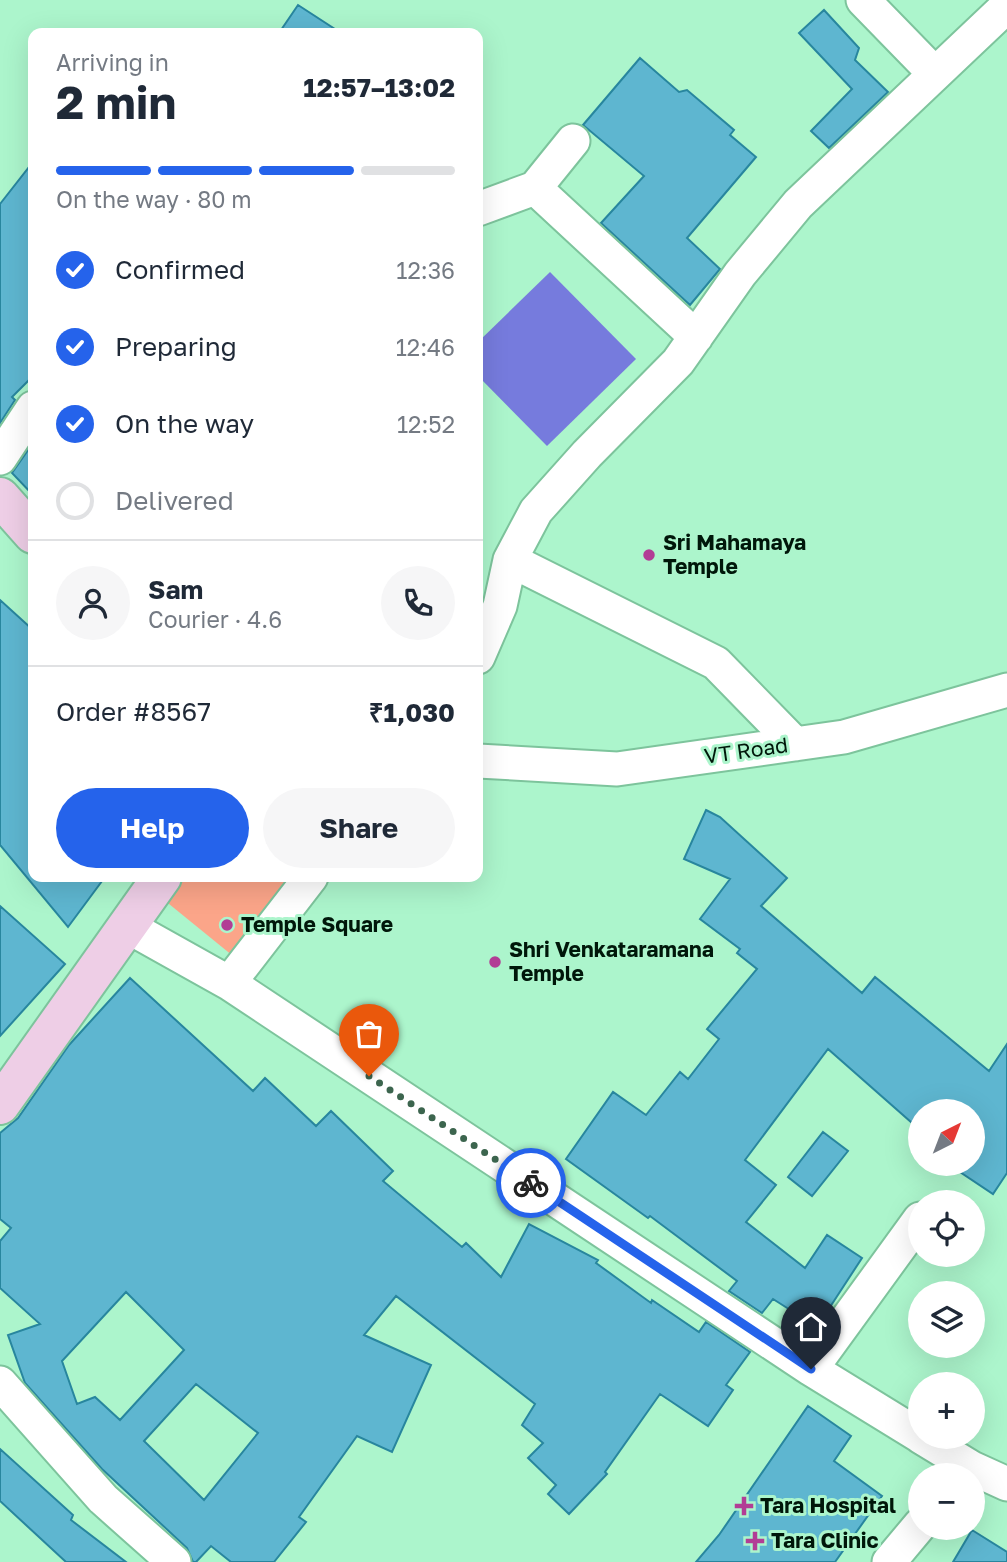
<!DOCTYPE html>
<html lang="en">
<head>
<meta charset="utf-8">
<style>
  body { margin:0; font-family:"Golos Text",sans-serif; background:#f6f6f7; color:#1f2937; height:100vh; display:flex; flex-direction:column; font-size:26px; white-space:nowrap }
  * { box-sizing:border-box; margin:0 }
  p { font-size:23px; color:#747a83 }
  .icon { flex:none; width:38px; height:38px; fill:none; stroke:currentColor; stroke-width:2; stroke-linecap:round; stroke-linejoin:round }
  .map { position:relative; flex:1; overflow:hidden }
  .panel { position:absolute; left:28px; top:28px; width:455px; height:854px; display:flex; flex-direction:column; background:#fff; border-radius:14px; box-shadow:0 7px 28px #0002 }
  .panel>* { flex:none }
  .needle { width:46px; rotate:42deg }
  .controls { position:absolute; left:908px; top:1099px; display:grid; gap:14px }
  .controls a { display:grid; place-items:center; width:77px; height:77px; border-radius:50%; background:#fff; box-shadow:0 7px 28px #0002; font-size:35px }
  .pin { position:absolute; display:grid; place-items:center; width:60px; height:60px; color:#fff; margin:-72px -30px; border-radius:50% 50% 50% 0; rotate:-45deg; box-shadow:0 0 7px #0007 }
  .pin .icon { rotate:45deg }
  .courier { position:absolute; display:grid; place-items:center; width:70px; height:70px; margin:-35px; border:5px solid #2563eb; border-radius:50%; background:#fff; color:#222; box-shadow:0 2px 9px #0007 }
  .headline em { font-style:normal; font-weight:700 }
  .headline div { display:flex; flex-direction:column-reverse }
  .headline { display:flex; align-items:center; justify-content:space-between; height:119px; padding:0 28px }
  h1 { font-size:46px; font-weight:700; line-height:52px }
  .bar { display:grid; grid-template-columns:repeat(4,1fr); gap:10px 7px; align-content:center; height:84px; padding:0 28px }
  .bar i { height:9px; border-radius:5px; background:#e0e1e3 }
  .bar .on { background:#2563eb }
  .bar p { grid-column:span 4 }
  .line { display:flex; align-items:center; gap:18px; padding:0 28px; border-top:2px solid #e0e1e3 }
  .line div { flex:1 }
  .round { display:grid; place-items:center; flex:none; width:74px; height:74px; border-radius:37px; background:#f6f6f7 }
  ol { padding:0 28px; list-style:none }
  li { display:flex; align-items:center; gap:21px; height:77px }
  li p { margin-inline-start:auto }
  li .icon { padding:7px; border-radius:50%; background:#2563eb; color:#fff; stroke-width:4 }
  li:last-child { color:#747a83 }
  li i { width:38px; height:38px; border:4px solid #e0e1e3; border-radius:50% }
  .cta { display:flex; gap:14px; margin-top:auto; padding:14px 28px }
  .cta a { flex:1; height:80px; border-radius:42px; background:#2563eb; color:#fff; font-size:28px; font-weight:700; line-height:80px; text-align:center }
  .cta a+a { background:#f6f6f7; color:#1f2937 }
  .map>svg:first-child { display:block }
  .green { fill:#fba589 }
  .water { fill:#767bdd }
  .building { fill:#5eb6d0; stroke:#28869e; stroke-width:2; fill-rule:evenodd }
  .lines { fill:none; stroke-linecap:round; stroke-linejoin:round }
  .street-casing { stroke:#7dc49c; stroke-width:37 }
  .secondary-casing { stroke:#7dc49c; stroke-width:42 }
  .street { stroke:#fff; stroke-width:33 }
  .secondary { stroke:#eecee6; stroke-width:38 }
  .done { stroke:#3c654e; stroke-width:7; stroke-dasharray:0 12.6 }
  .route { stroke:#2563eb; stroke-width:9 }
  .poi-dot { fill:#b23d95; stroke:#acf5cc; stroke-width:2.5 }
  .labels { text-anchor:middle; stroke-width:6; stroke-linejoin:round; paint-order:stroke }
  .poi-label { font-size:21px; font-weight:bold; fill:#00170a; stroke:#acf5cc; text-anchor:start }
  .street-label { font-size:21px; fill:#00170a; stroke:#acf5cc }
</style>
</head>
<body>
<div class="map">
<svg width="1007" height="1562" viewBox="0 0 1007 1562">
  <rect width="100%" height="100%" fill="#acf5cc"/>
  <path class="green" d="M173 877H296L233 956 158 895Z"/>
  <path class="water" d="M550 272 636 359 547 446 478 376V342Z"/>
  <path class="building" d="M298 5 341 33H279Z
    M824 10 859 48 855 60 888 92 829 148 811 131 852 89 799 33Z
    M640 58 679 92 687 90 734 130 730 135 756 157 687 238 720 269 690 305 601 223 644 176 583 125Z
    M33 162V376L12 397 15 400 0 423V204Z
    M33 443V495L12 473Z
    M0 600 33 630V877H105L68 927 0 845Z
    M706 810 720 817 787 878 761 906 862 993 875 977 989 1071 1007 1044V1173L993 1194 948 1164H973V1111H920V1130L828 1049 745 1160 776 1185 746 1222 805 1268 827 1235 862 1258 817 1327 773 1299 762 1313 729 1291 737 1281 650 1216 648 1218 566 1159 613 1092 646 1115 680 1072 688 1079 719 1039 707 1029 757 969 737 953 740 949 700 919 730 879 684 859Z
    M0 906 65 964 0 1036Z
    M130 978 253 1091 265 1078 316 1126 331 1111 393 1171 383 1181 462 1247 466 1243 501 1277 529 1224 598 1260 596 1263 651 1303 652 1300 699 1332 706 1322 750 1352 726 1385 733 1390 708 1426 660 1394 605 1472 607 1474 569 1514 548 1494 556 1485 528 1458 543 1443 522 1425 535 1404 396 1296 364 1335 431 1365 392 1452 357 1436 299 1517 306 1522 274 1562H231L211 1546 196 1562H193L187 1548 102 1469 25 1383 8 1335 40 1324 0 1288V1241L11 1228 0 1219V1133L18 1118 69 1045ZM126 1292 184 1350 120 1420 95 1397 77 1404 62 1361ZM196 1384 258 1433 204 1500 144 1441Z
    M823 1132 848 1151 812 1196 788 1177Z
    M808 1406 851 1436 834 1461 882 1496 835 1562H696L719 1535Z
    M0 1449 73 1515 71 1520 126 1562H66L0 1501Z
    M972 1530 1007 1552V1562H953Z"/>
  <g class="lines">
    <g class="street-casing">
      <path id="street" d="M863 0 935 74
        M535 188 696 337
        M478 209 535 188 573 141
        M0 458 33 408
        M510 560 716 663 795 744
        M478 657 500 606 510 560 536 511 587 454 678 362 740 274 798 204 1007 6
        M478 761 617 769 844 737 1007 690
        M127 926 229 983 811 1369 920 1436
        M229 983 311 877
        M811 1369 920 1219
        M0 1383 103 1499 174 1562
        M921 1437 972 1468 1007 1484
        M889 1562 920 1525"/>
    </g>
    <g class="secondary-casing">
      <path id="secondary" d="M0 497 33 534
        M0 1105 162 877"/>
    </g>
    <use href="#street" class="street"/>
    <use href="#secondary" class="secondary"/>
  </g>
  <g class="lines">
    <path class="done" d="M369 1076 531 1183"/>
    <path class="route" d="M531 1183 811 1369"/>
  </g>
  <g class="poi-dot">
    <circle cx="649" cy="555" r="7"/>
    <circle cx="227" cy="925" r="7"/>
    <circle cx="495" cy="962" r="7"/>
    <path d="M740.5 1495.5h7v7h7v7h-7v7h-7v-7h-7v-7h7z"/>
    <path d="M751.5 1530.5h7v7h7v7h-7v7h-7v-7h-7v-7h7z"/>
  </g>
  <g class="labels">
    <g class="poi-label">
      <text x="663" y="550">Sri Mahamaya<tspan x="663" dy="24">Temple</tspan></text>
      <text x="241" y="932">Temple Square</text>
      <text x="509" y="957">Shri Venkataramana<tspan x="509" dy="24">Temple</tspan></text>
      <text x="760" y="1513">Tara Hospital</text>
      <text x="771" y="1548">Tara Clinic</text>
    </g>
    <g class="street-label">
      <text transform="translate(746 751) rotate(-8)" y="7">VT Road</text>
    </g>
  </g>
</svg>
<div class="controls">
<a><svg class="needle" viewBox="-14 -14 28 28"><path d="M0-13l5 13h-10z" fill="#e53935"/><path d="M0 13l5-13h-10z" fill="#747a83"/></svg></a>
<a><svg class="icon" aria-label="locate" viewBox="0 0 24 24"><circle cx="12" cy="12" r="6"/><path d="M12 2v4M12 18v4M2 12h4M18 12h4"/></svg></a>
<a><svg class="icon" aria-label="layers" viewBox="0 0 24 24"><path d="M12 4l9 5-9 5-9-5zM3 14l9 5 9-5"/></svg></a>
<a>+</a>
<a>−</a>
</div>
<div class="pin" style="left:369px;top:1076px;background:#ea580c"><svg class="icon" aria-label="bag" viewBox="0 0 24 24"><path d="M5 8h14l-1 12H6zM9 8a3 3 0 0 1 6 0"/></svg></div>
<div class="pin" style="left:811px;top:1369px;background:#1f2937"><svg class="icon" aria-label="home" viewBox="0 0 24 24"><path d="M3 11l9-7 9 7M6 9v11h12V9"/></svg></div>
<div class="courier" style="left:531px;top:1183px"><svg class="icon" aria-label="bike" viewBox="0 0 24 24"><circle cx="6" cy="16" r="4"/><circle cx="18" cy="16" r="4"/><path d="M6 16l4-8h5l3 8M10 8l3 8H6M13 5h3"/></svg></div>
<section class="panel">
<div class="headline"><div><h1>2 min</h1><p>Arriving in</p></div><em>12:57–13:02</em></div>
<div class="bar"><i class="on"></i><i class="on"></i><i class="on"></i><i></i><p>On the way · 80 m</p></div>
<ol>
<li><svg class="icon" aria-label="check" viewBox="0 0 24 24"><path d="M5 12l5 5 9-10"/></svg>Confirmed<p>12:36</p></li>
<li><svg class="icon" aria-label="check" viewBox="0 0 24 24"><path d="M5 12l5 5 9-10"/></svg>Preparing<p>12:46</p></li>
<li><svg class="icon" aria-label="check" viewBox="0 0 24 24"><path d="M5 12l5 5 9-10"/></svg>On the way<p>12:52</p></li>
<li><i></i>Delivered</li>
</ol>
<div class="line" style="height:126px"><a class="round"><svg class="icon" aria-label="person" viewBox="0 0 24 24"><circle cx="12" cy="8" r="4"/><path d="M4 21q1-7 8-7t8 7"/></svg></a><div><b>Sam</b><p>Courier · 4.6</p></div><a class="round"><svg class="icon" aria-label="phone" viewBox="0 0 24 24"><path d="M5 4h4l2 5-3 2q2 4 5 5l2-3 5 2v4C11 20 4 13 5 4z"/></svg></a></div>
<div class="line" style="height:91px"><div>Order #8567</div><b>₹1,030</b></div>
<div class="cta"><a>Help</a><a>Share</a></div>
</section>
</div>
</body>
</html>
